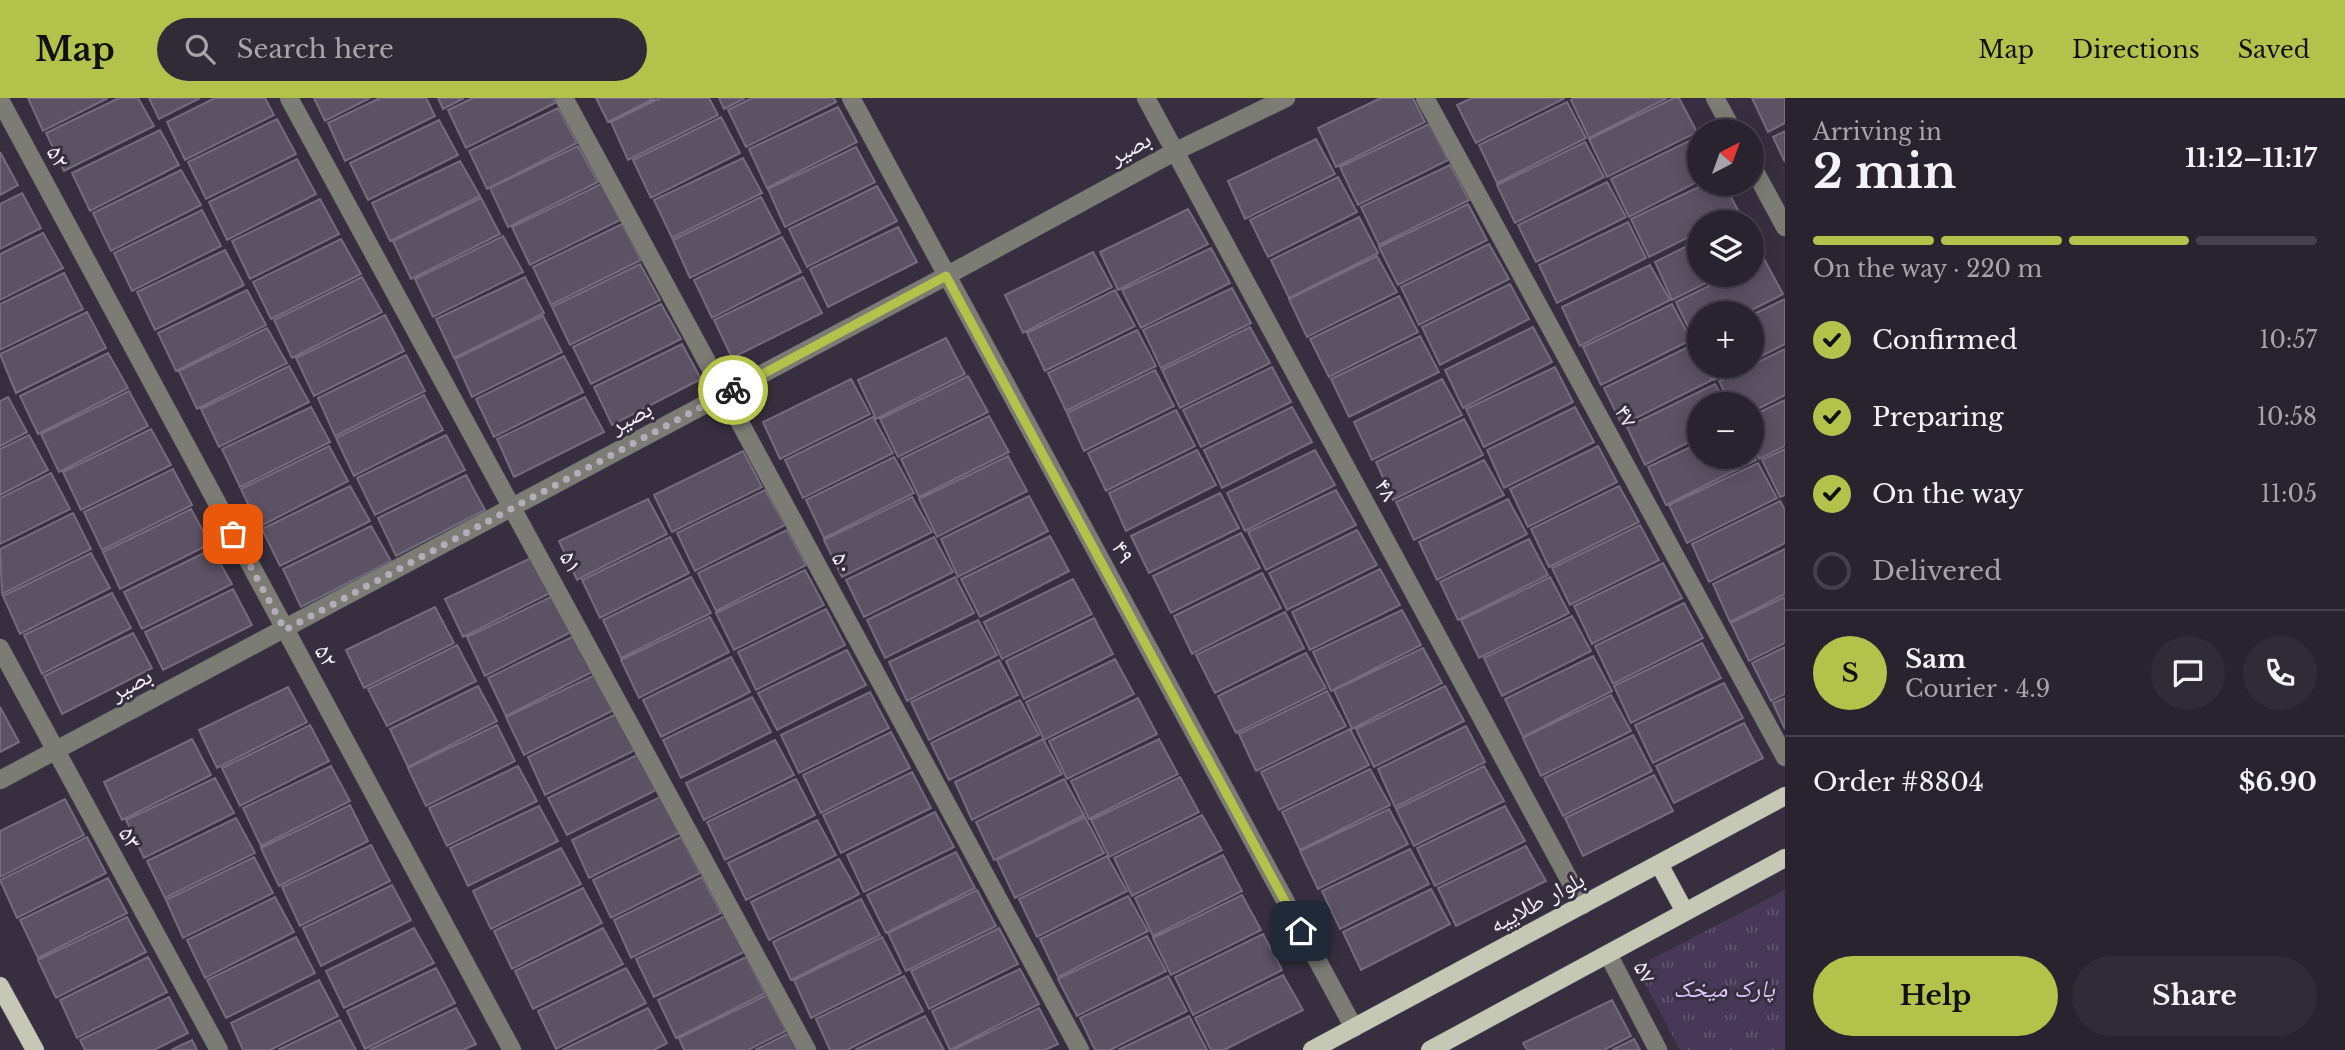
<!DOCTYPE html>
<html lang="en">
<head>
<meta charset="utf-8">
<style>
  body { margin:0; font-family:"Libre Baskerville","Noto Naskh Arabic",serif; background:#312b37; color:#f1f3f6; height:100vh; display:flex; flex-direction:column; font-size:26px; white-space:nowrap }
  * { box-sizing:border-box; margin:0 }
  p { font-size:23px; color:#a5a4aa }
  .icon { flex:none; width:38px; height:38px; fill:none; stroke:currentColor; stroke-width:2; stroke-linecap:round; stroke-linejoin:round }
  .map { position:relative; flex:1; overflow:hidden }
  .sheet { display:flex; flex-direction:column; background:#29232f; width:560px }
  .sheet>* { flex:none }
  .needle { width:46px; rotate:41deg }
  .buttons { position:absolute; left:1687px; top:21px; display:grid; gap:14px }
  .buttons a { display:grid; place-items:center; width:77px; height:77px; border-radius:50%; background:#29232f; box-shadow:0 4px 18px #0003,0 0 0 2px #45404b; font-size:35px }
  .pin { position:absolute; display:grid; place-items:center; width:60px; height:60px; color:#fff; margin:-30px; border-radius:14px; box-shadow:0 4px 10px #0006 }
  .courier { position:absolute; display:grid; place-items:center; width:70px; height:70px; margin:-35px; border:5px solid #b3c24b; border-radius:50%; background:#fff; color:#222; box-shadow:0 2px 9px #0007 }
  .overview em { font-style:normal; font-weight:700 }
  .overview div { display:flex; flex-direction:column-reverse }
  .overview { display:flex; align-items:center; justify-content:space-between; height:119px; padding:0 28px }
  h1 { font-size:46px; font-weight:700; line-height:52px }
  .bar { display:grid; grid-template-columns:repeat(4,1fr); gap:10px 7px; align-content:center; height:84px; padding:0 28px }
  .bar i { height:9px; border-radius:5px; background:#45404b }
  .bar .on { background:#b3c24b }
  .bar p { grid-column:span 4 }
  .line { display:flex; align-items:center; gap:18px; padding:0 28px; border-top:2px solid #45404b }
  .line div { flex:1 }
  .round { display:grid; place-items:center; flex:none; width:74px; height:74px; border-radius:37px; background:#312b37 }
  ol { padding:0 28px; list-style:none }
  li { display:flex; align-items:center; gap:21px; height:77px }
  li p { margin-inline-start:auto }
  li .icon { padding:7px; border-radius:50%; background:#b3c24b; color:#111; stroke-width:4 }
  li:last-child { color:#a5a4aa }
  li i { width:38px; height:38px; border:4px solid #45404b; border-radius:50% }
  .primary-button { display:flex; gap:14px; margin-top:auto; padding:14px 28px }
  .primary-button a { flex:1; height:80px; border-radius:42px; background:#b3c24b; color:#111; font-size:28px; font-weight:700; line-height:80px; text-align:center }
  .primary-button a+a { background:#312b37; color:#f1f3f6 }
  header { display:flex; align-items:center; gap:42px; box-sizing:border-box; height:98px; padding:0 35px; background:#b3c24b; color:#111 }
  header strong { font-size:33px }
  nav { display:flex; gap:38px; margin-inline-start:auto; font-size:24px }
  .search { width:490px; height:63px; background:#312b37; display:flex; align-items:center; gap:18px; box-sizing:border-box; padding:0 24px; border-radius:38px; color:#a5a4aa; font-size:26px }
  main { display:flex; flex:1; min-height:0 }
  .map>svg:first-child { display:block }
  .park { fill:url(#park-tufts) }
  .building { fill:#5b5264; stroke:#746c7f; stroke-width:2 }
  .lines { fill:none; stroke-linecap:round; stroke-linejoin:round }
  .minor-casing { stroke:#564e5d; stroke-width:19 }
  .major-casing { stroke:#564e5d; stroke-width:19 }
  .minor { stroke:#7b7d74; stroke-width:18 }
  .major { stroke:#c4c8b5; stroke-width:18 }
  .done { stroke:#b3adba; stroke-width:7; stroke-dasharray:0 12.6 }
  .route { stroke:#b3c24b; stroke-width:9 }
  .labels { text-anchor:middle; stroke-width:6; stroke-linejoin:round; paint-order:stroke }
  .street-label { font-size:24px; fill:#f6f1fc; stroke:#372f3f }
  .park-label { font-size:24px; font-style:italic; fill:#dfc6fc; stroke:#372f3f }
</style>
</head>
<body>
<header>
<strong>Map</strong>
<div class="search"><svg class="icon" aria-label="search" viewBox="0 0 24 24"><circle cx="10" cy="10" r="6"/><path d="M15 15l6 6"/></svg>Search here</div>
<nav><a>Map</a><a>Directions</a><a>Saved</a></nav>
</header>
<main>
<div class="map">
<svg width="1785" height="952" viewBox="0 0 1785 952">
  <defs>
    <pattern id="park-tufts" width="24" height="20" patternUnits="userSpaceOnUse" patternTransform="scale(1.75)"><rect width="24" height="20" fill="#463856"/><path d="M3 7l-1-3M5 7V3M7 7l1-3M15 17l-1-3M17 17v-4M19 17l1-3" fill="none" stroke="#61556f"/></pattern>
  </defs>
  <rect width="100%" height="100%" fill="#372f3f"/>
  <path class="park" d="M1785 792V952H1680L1636 869Z"/>
  <path class="building" d="M28 0H108L43 33Z
    M119 0H138L154 28 64 73 46 35Z
    M149 0H200L159 21Z
    M215 0H265L274 17 185 62 167 24Z
    M314 0H370L325 23Z
    M380 0H426L435 18 345 63 328 25Z
    M438 0H464L443 11Z
    M473 0H553L555 5 466 50 448 12Z
    M596 0H655L608 24Z
    M660 0H709L718 17 628 62 611 24Z
    M719 0H745L724 11Z
    M752 0H834L836 4 746 49 728 12Z
    M1381 0H1413L1425 24 1336 69 1318 30Z
    M1472 0H1565L1476 45 1457 7Z
    M1574 0H1667L1589 40 1571 2Z
    M1674 0H1679L1697 34 1607 79 1589 41Z
    M1752 0H1785V25L1768 34Z
    M1567 4 1586 40 1497 85 1479 47Z
    M838 9 857 44 767 90 749 51Z
    M558 10 577 45 487 91 469 53Z
    M721 19 740 55 651 100 633 62Z
    M277 21 296 56 206 101 188 64Z
    M439 22 458 57 368 102 350 65Z
    M1429 26 1448 62 1358 107 1340 69Z
    M160 32 179 67 90 113 72 75Z
    M1785 33V64L1773 39Z
    M1699 38V83L1629 119 1611 81Z
    M1316 41 1335 76 1245 121 1228 83Z
    M1585 44 1604 79 1515 125 1497 87Z
    M578 48 598 84 508 129 490 90Z
    M856 49 875 84 785 129 768 91Z
    M0 54 18 87 0 97Z
    M743 60 762 95 672 140 654 102Z
    M297 61 316 96 227 142 209 104Z
    M460 63 480 98 390 143 372 105Z
    M1450 67 1469 102 1379 147 1361 109Z
    M181 72 201 107 111 153 93 115Z
    M1338 79 1357 114 1268 159 1250 122Z
    M1607 84 1626 119 1536 164 1518 127Z
    M601 86 620 122 530 167 512 129Z
    M1705 86H1724L1739 114 1718 124H1699V134L1649 159 1631 121Z
    M877 88 897 123 807 169 789 131Z
    M22 95 41 130 0 151V106Z
    M761 99 780 135 690 180 673 142Z
    M481 100 500 136 411 181 393 143Z
    M320 101 339 136 250 181 232 143Z
    M1468 106 1487 142 1398 187 1379 149Z
    M1188 111 1208 146 1118 192 1100 154Z
    M202 112 221 148 132 193 114 155Z
    M1359 119 1378 155 1289 200 1271 162Z
    M1628 124 1646 160 1557 205 1539 167Z
    M622 126 641 162 551 207 533 169Z
    M898 129 917 164 828 209 810 171Z
    M43 135 63 170 0 202V156Z
    M503 138 523 174 433 219 415 181Z
    M782 139 801 174 712 220 694 182Z
    M341 141 361 176 271 221 253 184Z
    M1699 142V177H1722L1672 202 1655 164Z
    M1489 146 1509 181 1419 227 1401 189Z
    M1211 150 1230 185 1141 230 1122 192Z
    M225 152 244 187 155 232 137 194Z
    M1093 154 1112 189 1023 235 1005 197Z
    M1377 158 1397 194 1307 239 1289 201Z
    M1764 161 1783 196 1746 215H1699V239L1694 242 1676 204 1731 177H1752V167Z
    M640 166 660 202 570 247 552 209Z
    M1650 167 1670 202 1580 248 1562 209Z
    M64 175 83 211 0 252V206Z
    M362 179 382 214 292 260 274 222Z
    M525 179 544 215 454 260 436 221Z
    M803 179 822 215 732 260 714 222Z
    M1510 186 1529 221 1440 267 1422 229Z
    M1232 190 1251 225 1161 270 1143 232Z
    M247 192 266 227 176 273 158 235Z
    M1115 192 1135 228 1045 273 1027 235Z
    M1399 198 1418 234 1329 279 1310 241Z
    M1785 201V246L1752 263V217Z
    M661 206 681 241 591 286 573 249Z
    M1672 206 1691 242 1601 287 1583 249Z
    M87 214 106 250 16 295 0 256Z
    M385 217 404 253 314 298 296 260Z
    M543 218 562 254 472 299 455 261Z
    M1250 229 1270 265 1180 310 1162 272Z
    M1533 229 1552 264 1463 310 1445 272Z
    M267 230 287 265 197 311 179 273Z
    M1137 232 1156 268 1066 313 1048 275Z
    M1420 238 1439 274 1349 319 1331 281Z
    M946 240 965 276 876 321 858 282Z
    M682 246 701 281 612 327 594 289Z
    M1692 247 1699 260V268H1704L1712 282 1622 327 1604 290Z
    M1785 251V297L1752 314V306H1730L1719 283Z
    M108 255 128 290 38 336 20 298Z
    M406 257 425 293 335 338 318 300Z
    M564 258 583 294 494 339 476 301Z
    M289 268 309 304 219 349 201 311Z
    M1708 268H1742L1714 282Z
    M1272 269 1291 304 1201 349 1183 312Z
    M1555 269 1573 304 1484 349 1466 311Z
    M1155 272 1174 308 1084 353 1067 315Z
    M968 278 988 314 898 359 880 321Z
    M851 281 870 316 780 361 763 324Z
    M1442 281 1462 317 1372 362 1354 324Z
    M1715 286 1726 306H1699V339L1645 367 1627 329Z
    M129 293 148 328 59 374 41 336Z
    M424 297 443 332 354 378 336 340Z
    M8 299 27 334 0 348V303Z
    M585 299 604 334 514 379 497 341Z
    M1785 302V348L1759 361 1752 347V318Z
    M311 309 330 344 240 389 222 351Z
    M1292 309 1312 344 1222 390 1204 352Z
    M1575 309 1594 344 1504 390 1487 352Z
    M1176 312 1195 348 1106 393 1088 355Z
    M989 318 1009 354 919 399 901 361Z
    M873 319 893 355 803 400 785 362Z
    M1464 321 1483 357 1393 402 1376 364Z
    M151 331 171 367 81 412 63 374Z
    M29 337 48 372 0 397V351Z
    M446 337 465 372 375 417 357 380Z
    M1699 345V359H1752V354L1756 362 1666 407 1648 369Z
    M329 348 348 383 259 429 241 391Z
    M1598 348 1617 384 1528 429 1510 391Z
    M1785 351V397L1780 399 1762 362Z
    M1197 352 1216 387 1126 433 1109 395Z
    M1315 352 1335 387 1245 433 1227 395Z
    M743 353 762 389 672 434 654 397Z
    M1008 358 1027 393 937 439 919 401Z
    M894 359 914 395 824 440 806 402Z
    M1484 362 1504 397 1414 442 1396 404Z
    M1758 365 1777 400 1687 445 1669 407Z
    M173 371 192 407 102 452 84 414Z
    M51 375 70 411 0 446V400Z
    M466 377 485 412 396 458 378 420Z
    M350 388 370 423 280 468 262 431Z
    M1619 388 1639 424 1549 469 1531 431Z
    M765 392 785 427 695 473 677 435Z
    M1336 392 1356 427 1266 472 1248 434Z
    M1220 395 1239 430 1149 475 1131 438Z
    M1029 398 1048 433 958 479 941 441Z
    M912 399 932 434 842 479 824 442Z
    M648 401 667 436 577 482 559 443Z
    M1508 401 1527 436 1437 482 1419 444Z
    M1780 403 1785 412V445L1709 484 1692 446Z
    M191 411 210 446 120 491 103 454Z
    M73 415 91 451 2 496 0 451Z
    M1640 427 1659 462 1570 507 1552 470Z
    M371 428 391 463 301 509 283 471Z
    M787 432 806 467 716 513 698 475Z
    M1357 432 1377 467 1287 512 1269 475Z
    M1241 435 1260 470 1171 515 1153 478Z
    M1050 438 1069 473 980 519 961 481Z
    M670 439 689 475 600 520 582 482Z
    M934 439 953 474 864 519 846 482Z
    M1529 441 1548 477 1458 522 1440 484Z
    M212 451 232 486 142 531 124 494Z
    M1785 451V496L1730 524 1713 486Z
    M91 455 110 490 20 536 3 498Z
    M533 459 552 494 463 539 445 501Z
    M1663 465 1682 500 1592 546 1574 508Z
    M1380 471 1400 507 1310 552 1292 514Z
    M805 472 824 507 734 552 716 515Z
    M1262 475 1281 510 1192 556 1174 518Z
    M691 479 711 515 621 560 603 522Z
    M955 479 974 515 885 560 867 522Z
    M1550 479 1569 515 1479 560 1461 522Z
    M1073 481 1092 516 1002 561 984 524Z
    M233 491 252 527 163 572 145 534Z
    M112 495 131 530 42 576 24 537Z
    M555 497 575 532 485 578 467 539Z
    M1785 499V545L1749 563 1731 525Z
    M1684 505 1703 540 1613 586 1595 548Z
    M435 509 454 545 364 590 346 552Z
    M826 511 845 547 756 592 738 554Z
    M1402 512 1421 547 1331 593 1313 554Z
    M1285 514 1304 550 1215 595 1196 557Z
    M1572 518 1591 553 1502 598 1484 560Z
    M710 519 729 554 639 600 621 562Z
    M1094 520 1113 556 1024 601 1006 563Z
    M978 522 997 557 907 603 889 564Z
    M133 535 152 570 62 616 44 578Z
    M576 537 596 572 506 618 488 580Z
    M1702 545 1721 580 1631 625 1614 588Z
    M457 547 476 583 387 628 368 591Z
    M1785 549V596L1771 603 1752 565Z
    M1423 550 1442 585 1352 631 1334 592Z
    M847 552 866 587 777 632 758 595Z
    M1306 555 1326 590 1236 635 1218 598Z
    M1593 558 1612 593 1523 639 1505 601Z
    M731 559 750 594 661 639 643 602Z
    M1115 561 1134 596 1044 642 1026 604Z
    M999 562 1018 597 929 642 911 604Z
    M595 577 614 612 524 657 506 619Z
    M1724 585 1743 620 1653 665 1635 627Z
    M478 588 497 623 408 669 390 631Z
    M1445 588 1464 623 1374 669 1356 631Z
    M288 589 307 624 217 670 199 632Z
    M1327 593 1346 628 1256 673 1239 636Z
    M870 594 889 630 799 675 781 637Z
    M1611 597 1631 633 1541 678 1523 640Z
    M752 599 771 634 681 680 663 642Z
    M1138 600 1157 636 1067 681 1049 643Z
    M1785 600V631L1773 605Z
    M1020 602 1039 637 949 682 931 645Z
    M0 609 19 644 0 654Z
    M616 616 635 652 545 697 528 659Z
    M1744 625 1763 660 1674 705 1656 668Z
    M310 627 329 663 240 708 222 670Z
    M497 627 515 663 426 708 408 670Z
    M1466 628 1485 664 1395 709 1378 671Z
    M1350 631 1369 667 1279 712 1261 674Z
    M891 634 910 670 821 715 803 677Z
    M1633 637 1652 673 1563 718 1544 680Z
    M192 641 211 677 122 722 104 684Z
    M1043 641 1062 676 972 722 955 684Z
    M1159 641 1178 676 1089 721 1071 683Z
    M775 642 794 677 704 722 686 685Z
    M637 657 656 692 567 737 548 700Z
    M331 668 350 703 261 748 243 710Z
    M518 668 537 703 447 748 429 710Z
    M1484 668 1504 703 1414 748 1396 711Z
    M1370 671 1390 707 1300 752 1282 714Z
    M912 674 931 710 841 755 823 717Z
    M1654 677 1673 713 1583 758 1565 720Z
    M1180 679 1199 714 1109 759 1091 722Z
    M215 680 234 715 144 760 126 722Z
    M796 681 815 717 725 762 707 724Z
    M1064 681 1084 717 994 762 976 724Z
    M660 699 679 735 589 780 572 742Z
    M65 701 84 737 0 779V733Z
    M350 707 368 743 279 788 261 750Z
    M539 708 558 743 468 788 450 750Z
    M1505 708 1525 743 1435 788 1417 750Z
    M1389 711 1408 746 1318 791 1300 753Z
    M935 714 954 749 864 794 847 757Z
    M1202 717 1222 752 1132 798 1114 760Z
    M1085 719 1104 755 1015 800 997 762Z
    M236 720 255 755 165 800 147 763Z
    M817 722 836 757 746 802 728 765Z
    M87 739 106 775 17 820 0 782Z
    M681 739 700 775 611 820 593 782Z
    M371 747 390 783 300 828 282 789Z
    M1526 748 1546 783 1456 828 1438 790Z
    M561 750 581 786 491 831 473 793Z
    M1410 751 1429 786 1340 831 1322 793Z
    M956 754 975 790 886 835 867 797Z
    M1223 757 1242 793 1153 838 1135 800Z
    M1107 758 1127 793 1037 839 1019 801Z
    M254 759 273 795 183 840 166 802Z
    M839 761 859 796 769 842 751 804Z
    M702 779 721 815 631 860 614 822Z
    M108 780 127 815 38 860 20 822Z
    M392 787 411 822 321 868 303 830Z
    M583 790 602 825 512 871 494 833Z
    M1431 791 1450 826 1361 872 1343 834Z
    M977 792 996 828 906 873 888 835Z
    M1242 797 1261 832 1171 877 1153 840Z
    M1128 798 1148 833 1058 879 1040 841Z
    M275 799 294 834 205 880 187 842Z
    M861 801 880 837 791 882 773 844Z
    M725 818 744 854 654 899 636 861Z
    M127 819 146 854 56 900 38 862Z
    M414 830 434 865 344 910 326 873Z
    M603 830 623 866 533 911 515 873Z
    M999 830 1018 866 929 911 911 873Z
    M1263 836 1282 872 1193 917 1175 879Z
    M1147 838 1166 873 1077 918 1058 881Z
    M296 839 315 875 226 920 207 882Z
    M882 839 901 875 811 920 794 882Z
    M148 859 167 894 77 940 60 902Z
    M746 859 765 895 676 940 658 902Z
    M436 870 455 905 365 951 347 913Z
    M626 870 646 905 556 951 538 913Z
    M1020 871 1039 906 950 952 932 913Z
    M1283 877 1303 912 1224 952H1211L1195 920Z
    M904 878 923 913 847 952H830L816 921Z
    M1168 878 1187 913 1110 952H1095L1080 920Z
    M319 882 338 918 270 952H243L231 925Z
    M767 897 786 933 748 952H684L679 940Z
    M169 899 188 935 154 952H85L80 942Z
    M1612 902 1631 938 1604 952H1527L1523 945Z
    M456 910 476 946 463 952H369Z
    M648 910 667 945 654 952H562Z
    M1039 910 1058 946 1045 952H953Z
    M925 918 944 952H855Z
    M1189 918 1207 952H1118Z
    M340 922 356 952H278Z
    M789 935 798 952H755Z
    M1634 941 1640 952H1612Z
    M192 942 197 952H171Z"/>
  <g class="lines">
    <g class="minor-casing">
      <path id="minor" d="M289 0 807 952
        M564 0 1080 952
        M851 0 1354 930
        M1146 0 1583 807
        M1425 0 1785 659
        M1715 0 1733 33
        M0 2 512 952
        M1752 68 1785 129
        M0 550 219 952
        M0 682 946 178 1174 54 1286 0
        M1608 856 1658 952"/>
    </g>
    <g class="major-casing">
      <path id="major" d="M1659 766 1685 814
        M0 888 35 952
        M1312 952 1785 698
        M1430 952 1785 760"/>
    </g>
    <use href="#minor" class="minor"/>
    <use href="#major" class="major"/>
  </g>
  <g class="lines">
    <path class="done" d="M233 436 285 532 733 292"/>
    <path class="route" d="M733 292 946 178 1301 833"/>
  </g>
  <g class="labels">
    <g class="street-label">
      <text transform="translate(1130 50) rotate(-29)" y="8">بصیر</text>
      <text transform="translate(58 59) rotate(62)" y="8">۵۲</text>
      <text transform="translate(1626 318) rotate(61)" y="8">۴۷</text>
      <text transform="translate(631 319) rotate(-28)" y="8">بصیر</text>
      <text transform="translate(1386 392) rotate(61)" y="8">۴۸</text>
      <text transform="translate(1123 454) rotate(62)" y="8">۴۹</text>
      <text transform="translate(571 464) rotate(62)" y="8">۵۱</text>
      <text transform="translate(843 465) rotate(62)" y="8">۵۰</text>
      <text transform="translate(326 558) rotate(62)" y="8">۵۲</text>
      <text transform="translate(131 586) rotate(-28)" y="8">بصیر</text>
      <text transform="translate(130 740) rotate(61)" y="8">۵۳</text>
      <text transform="translate(1537 804) rotate(-28)" y="8">بلوار طلاییه</text>
      <text transform="translate(1645 874) rotate(62)" y="8">۵۷</text>
    </g>
    <g class="park-label">
      <text x="1724" y="899">پارک میخک</text>
    </g>
  </g>
</svg>
<div class="buttons">
<a><svg class="needle" viewBox="-14 -14 28 28"><path d="M0-13l5 13h-10z" fill="#e53935"/><path d="M0 13l5-13h-10z" fill="#a5a4aa"/></svg></a>
<a><svg class="icon" aria-label="layers" viewBox="0 0 24 24"><path d="M12 4l9 5-9 5-9-5zM3 14l9 5 9-5"/></svg></a>
<a>+</a>
<a>−</a>
</div>
<div class="pin" style="left:233px;top:436px;background:#ea580c"><svg class="icon" aria-label="bag" viewBox="0 0 24 24"><path d="M5 8h14l-1 12H6zM9 8a3 3 0 0 1 6 0"/></svg></div>
<div class="pin" style="left:1301px;top:833px;background:#1f2937"><svg class="icon" aria-label="home" viewBox="0 0 24 24"><path d="M3 11l9-7 9 7M6 9v11h12V9"/></svg></div>
<div class="courier" style="left:733px;top:292px"><svg class="icon" aria-label="bike" viewBox="0 0 24 24"><circle cx="6" cy="16" r="4"/><circle cx="18" cy="16" r="4"/><path d="M6 16l4-8h5l3 8M10 8l3 8H6M13 5h3"/></svg></div>
</div>
<section class="sheet">
<div class="overview"><div><h1>2 min</h1><p>Arriving in</p></div><em>11:12–11:17</em></div>
<div class="bar"><i class="on"></i><i class="on"></i><i class="on"></i><i></i><p>On the way · 220 m</p></div>
<ol>
<li><svg class="icon" aria-label="check" viewBox="0 0 24 24"><path d="M5 12l5 5 9-10"/></svg>Confirmed<p>10:57</p></li>
<li><svg class="icon" aria-label="check" viewBox="0 0 24 24"><path d="M5 12l5 5 9-10"/></svg>Preparing<p>10:58</p></li>
<li><svg class="icon" aria-label="check" viewBox="0 0 24 24"><path d="M5 12l5 5 9-10"/></svg>On the way<p>11:05</p></li>
<li><i></i>Delivered</li>
</ol>
<div class="line" style="height:126px"><b class="round" style="background:#b3c24b;color:#111">S</b><div><b>Sam</b><p>Courier · 4.9</p></div><a class="round"><svg class="icon" aria-label="chat" viewBox="0 0 24 24"><path d="M4 5h16v11H9l-5 4z"/></svg></a><a class="round"><svg class="icon" aria-label="phone" viewBox="0 0 24 24"><path d="M5 4h4l2 5-3 2q2 4 5 5l2-3 5 2v4C11 20 4 13 5 4z"/></svg></a></div>
<div class="line" style="height:91px"><div>Order #8804</div><b>$6.90</b></div>
<div class="primary-button"><a>Help</a><a>Share</a></div>
</section>
</main>
</body>
</html>
